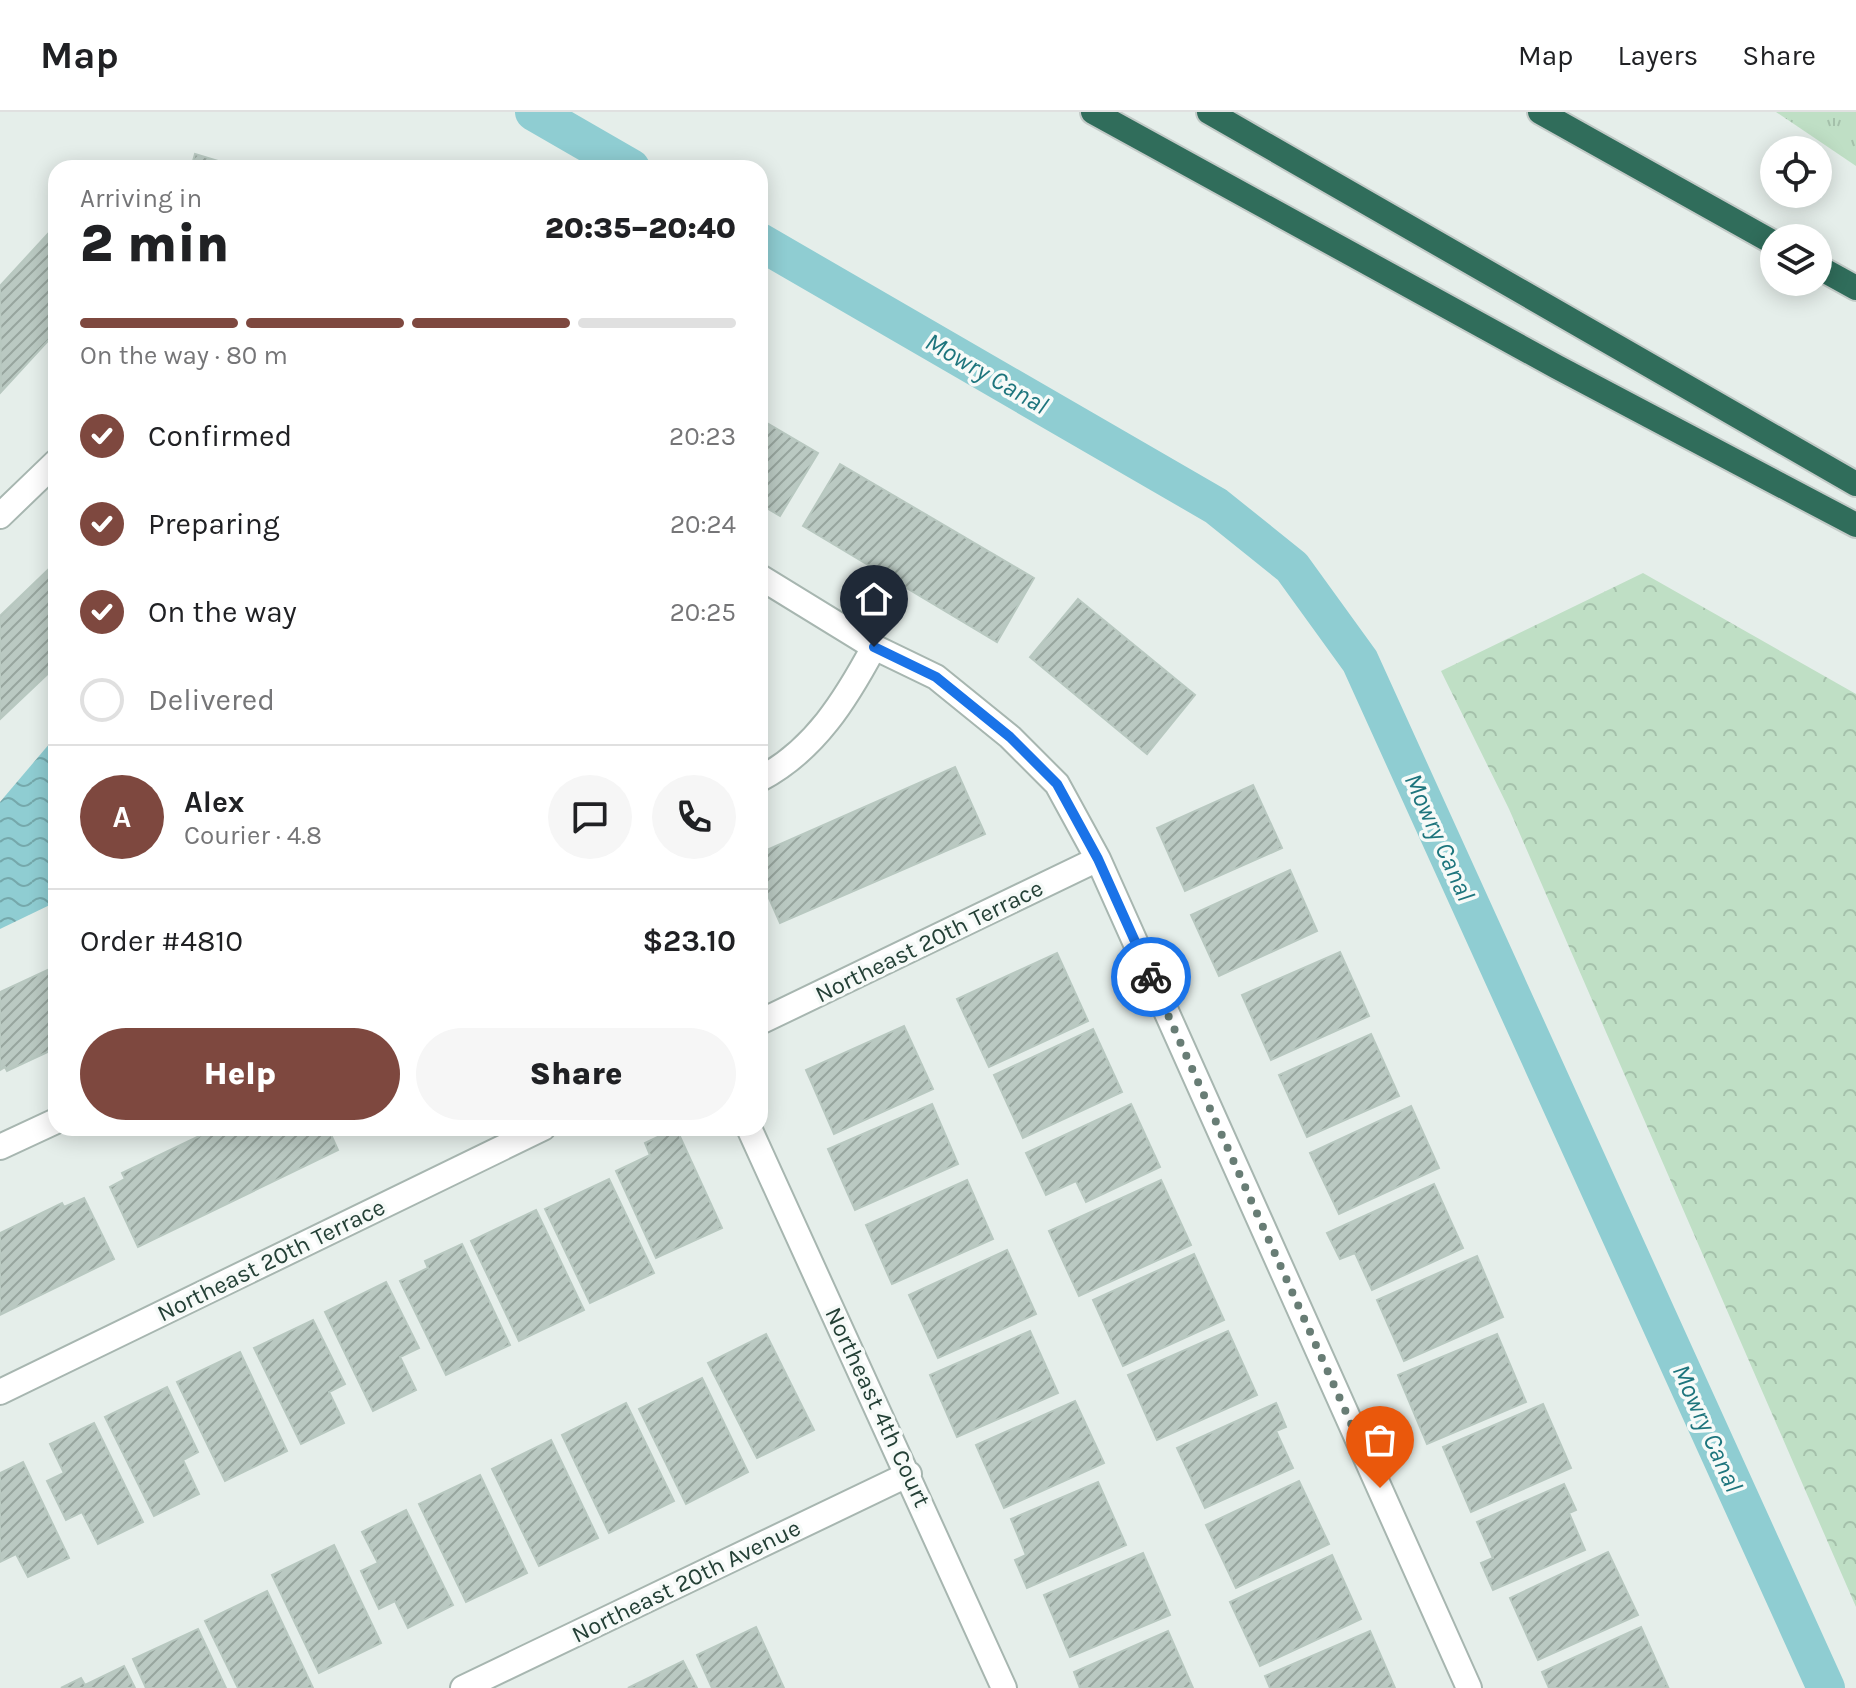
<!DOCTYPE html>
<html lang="en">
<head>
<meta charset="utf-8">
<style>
  body { margin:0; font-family:Karla,sans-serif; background:#f6f6f6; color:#202124; height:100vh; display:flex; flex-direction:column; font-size:30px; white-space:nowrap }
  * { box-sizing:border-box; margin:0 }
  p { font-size:26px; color:#757577 }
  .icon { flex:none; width:44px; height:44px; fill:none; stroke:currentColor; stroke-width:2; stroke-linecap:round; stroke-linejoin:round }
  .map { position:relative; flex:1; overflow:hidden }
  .panel { position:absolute; left:48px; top:48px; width:720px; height:976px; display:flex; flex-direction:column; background:#fff; border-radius:24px; box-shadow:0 4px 20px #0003 }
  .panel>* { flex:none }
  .controls { position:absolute; left:1760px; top:24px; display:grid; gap:16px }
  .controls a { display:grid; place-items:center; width:72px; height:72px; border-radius:50%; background:#fff; box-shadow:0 4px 20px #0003; font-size:40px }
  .pin { position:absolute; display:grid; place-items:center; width:68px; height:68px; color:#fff; margin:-82px -34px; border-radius:50% 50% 50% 0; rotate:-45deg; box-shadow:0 0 8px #0007 }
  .pin .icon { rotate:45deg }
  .courier { position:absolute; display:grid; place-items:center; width:80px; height:80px; margin:-40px; border:6px solid #1a73e8; border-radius:50%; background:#fff; color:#222; box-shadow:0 2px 10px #0007 }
  .summary em { font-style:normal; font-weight:800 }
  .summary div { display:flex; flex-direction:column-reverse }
  .summary { display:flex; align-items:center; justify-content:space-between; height:136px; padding:0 32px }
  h1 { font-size:52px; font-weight:800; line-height:60px }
  .bar { display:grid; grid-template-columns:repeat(4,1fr); gap:12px 8px; align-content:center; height:96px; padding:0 32px }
  .bar i { height:10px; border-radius:6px; background:#e0e0e0 }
  .bar .selected { background:#7e483f }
  .bar p { grid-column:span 4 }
  .line { display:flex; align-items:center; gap:20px; padding:0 32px; border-top:2px solid #e0e0e0 }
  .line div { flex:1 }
  .round { display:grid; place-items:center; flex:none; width:84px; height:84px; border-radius:42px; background:#f6f6f6 }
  ol { padding:0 32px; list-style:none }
  li { display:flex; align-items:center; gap:24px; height:88px }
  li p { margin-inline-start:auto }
  li .icon { padding:8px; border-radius:50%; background:#7e483f; color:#fff; stroke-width:4 }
  li:last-child { color:#757577 }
  li i { width:44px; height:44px; border:4px solid #e0e0e0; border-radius:50% }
  .button { display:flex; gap:16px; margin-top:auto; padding:16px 32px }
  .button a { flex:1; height:92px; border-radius:48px; background:#7e483f; color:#fff; font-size:32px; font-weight:800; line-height:92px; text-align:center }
  .button a+a { background:#f6f6f6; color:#202124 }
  header { display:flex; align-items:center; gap:48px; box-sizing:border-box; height:112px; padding:0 40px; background:#fff; border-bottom:2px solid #e0e0e0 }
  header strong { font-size:38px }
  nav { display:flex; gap:44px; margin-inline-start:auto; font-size:28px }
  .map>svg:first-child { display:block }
  .grass { fill:url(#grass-tufts) }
  .forest { fill:url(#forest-crowns) }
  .water { fill:url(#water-waves) }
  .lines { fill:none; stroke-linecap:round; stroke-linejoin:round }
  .canal { stroke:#8fcdd2; stroke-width:38 }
  .building { fill:url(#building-hatch); stroke:#b8c8c0; stroke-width:2 }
  .minor-casing { stroke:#a7b6b0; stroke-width:28 }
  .highway-casing { stroke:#c2cac7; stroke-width:28 }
  .minor { stroke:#fff; stroke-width:24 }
  .highway { stroke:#306d5b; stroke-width:24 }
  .done { stroke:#687d75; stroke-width:8; stroke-dasharray:0 14.4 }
  .route { stroke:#1a73e8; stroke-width:10 }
  .labels { text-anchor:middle; stroke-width:7; stroke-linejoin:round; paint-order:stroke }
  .street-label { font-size:24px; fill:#244036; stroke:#f6faf8 }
  .water-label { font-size:26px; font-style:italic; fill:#1e757d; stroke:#f6faf8 }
</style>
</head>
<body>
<header>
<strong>Map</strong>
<nav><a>Map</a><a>Layers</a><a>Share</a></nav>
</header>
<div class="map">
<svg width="1856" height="1576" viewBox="0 0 1856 1576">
  <defs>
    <pattern id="grass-tufts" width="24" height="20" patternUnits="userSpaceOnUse" patternTransform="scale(2)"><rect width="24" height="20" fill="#bfdfc5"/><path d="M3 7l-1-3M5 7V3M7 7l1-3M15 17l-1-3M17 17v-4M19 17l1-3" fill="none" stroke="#a4c0aa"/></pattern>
    <pattern id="forest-crowns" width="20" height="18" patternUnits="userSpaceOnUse" patternTransform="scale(2)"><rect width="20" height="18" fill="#bfdfc5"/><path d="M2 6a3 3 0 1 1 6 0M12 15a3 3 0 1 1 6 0" fill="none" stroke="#a4c0aa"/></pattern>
    <pattern id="water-waves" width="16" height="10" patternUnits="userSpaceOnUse" patternTransform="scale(2)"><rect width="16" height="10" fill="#8fcdd2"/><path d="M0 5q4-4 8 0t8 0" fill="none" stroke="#75a8ab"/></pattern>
    <pattern id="building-hatch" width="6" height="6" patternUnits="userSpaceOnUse" patternTransform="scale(2)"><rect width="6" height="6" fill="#bac9c2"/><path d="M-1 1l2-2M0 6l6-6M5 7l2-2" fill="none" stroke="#97a59e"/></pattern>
  </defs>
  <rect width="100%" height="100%" fill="#e5eeea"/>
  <path class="grass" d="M1776 0H1856V54Z"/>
  <path class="forest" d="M1643 461 1856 582V1495L1509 697 1441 559Z"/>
  <path class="water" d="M56 624V790L0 817V690Z"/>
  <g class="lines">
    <path class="canal" d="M534 0 631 56
      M760 130 1216 394 1292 455 1360 549 1826 1576"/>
  </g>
  <path class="building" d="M195 42 241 56H191Z
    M56 113V220L1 280 0 174Z
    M760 307 818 341 780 404 760 392Z
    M840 352 1034 466 997 530 803 414Z
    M56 450V554L0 607V504Z
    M1078 487 1195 583 1147 642 1030 545Z
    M955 655 985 722 780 811 760 766V741Z
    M1253 673 1282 736 1185 779 1157 716Z
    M1290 758 1317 819 1219 864 1191 803Z
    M1340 840 1369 904 1271 948 1242 883Z
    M1057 841 1088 909 989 955 957 887Z
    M56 854V936L7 959 5 955 0 958V880Z
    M904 914 933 977 834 1022 806 958Z
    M1093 917 1122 980 1023 1026 994 963Z
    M1371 922 1399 984 1307 1025 1279 963Z
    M932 992 958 1052 855 1098 828 1037Z
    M1131 992 1160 1055 1086 1090 1076 1069 1046 1083 1026 1041Z
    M1411 994 1439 1056 1339 1102 1310 1041Z
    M216 1016H328L338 1038 138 1135 110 1075 125 1067 122 1061Z
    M676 1016 722 1116 656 1146 616 1059 650 1043 645 1031Z
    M609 1067 654 1161 590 1191 545 1097Z
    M967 1068 993 1127 892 1172 866 1113Z
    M1161 1068 1191 1133 1079 1184 1049 1119Z
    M1434 1072 1463 1136 1372 1178 1355 1141 1340 1147 1327 1121Z
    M84 1086 114 1147 0 1203V1121L62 1091 64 1095Z
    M536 1098 584 1198 519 1229 471 1129Z
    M462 1132 510 1233 446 1263 400 1169 428 1156 425 1149Z
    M1007 1138 1036 1202 938 1246 909 1183Z
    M1194 1142 1224 1208 1123 1254 1093 1188Z
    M1477 1144 1503 1205 1404 1249 1377 1188Z
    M386 1170 419 1236 400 1245 416 1278 373 1299 325 1200Z
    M313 1208 345 1272 329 1280 344 1311 301 1332 254 1236Z
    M1030 1219 1058 1281 957 1325 930 1263Z
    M1228 1219 1257 1283 1157 1328 1128 1263Z
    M766 1222 814 1318 757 1346 708 1251Z
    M1497 1222 1526 1290 1427 1332 1398 1263Z
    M240 1240 287 1339 225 1369 177 1270Z
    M702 1266 748 1360 686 1392 639 1297Z
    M167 1275 198 1340 183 1348 199 1382 154 1404 105 1305Z
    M1075 1289 1104 1351 1004 1396 976 1333Z
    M626 1291 674 1389 609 1421 562 1323Z
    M1276 1291 1286 1315 1276 1319 1293 1356 1205 1396 1177 1336Z
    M1543 1292 1571 1356 1471 1400 1443 1335Z
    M94 1311 143 1410 98 1432 82 1400 66 1408 47 1369 64 1361 50 1332Z
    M551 1328 598 1426 539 1454 492 1357Z
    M23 1350 69 1446 28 1465 16 1442 0 1450V1361Z
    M480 1363 527 1461 466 1490 419 1392Z
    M1299 1369 1329 1432 1236 1476 1206 1413Z
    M1098 1370 1126 1433 1027 1476 1015 1448 1026 1443 1011 1407Z
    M1564 1372 1576 1398 1569 1401 1585 1438 1493 1478 1481 1451 1493 1446 1477 1410Z
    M406 1398 453 1493 408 1516 395 1489 379 1497 361 1459 378 1451 362 1420Z
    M334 1433 381 1531 319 1561 272 1463Z
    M1608 1440 1638 1503 1538 1548 1510 1486Z
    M1143 1441 1170 1503 1070 1545 1044 1483Z
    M1332 1443 1361 1507 1260 1554 1230 1490Z
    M267 1479 313 1576H238L205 1509Z
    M756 1515 784 1576H712L697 1543Z
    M1641 1515 1668 1575 1549 1576 1542 1560Z
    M198 1517 226 1576H146L133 1547Z
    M1168 1519 1193 1576H1080L1074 1560Z
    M1370 1519 1395 1576H1270L1265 1564Z
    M683 1549 697 1576H628Z
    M124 1554 135 1576H61L81 1566 85 1573Z"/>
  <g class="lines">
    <g class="minor-casing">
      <path id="minor" d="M0 404 56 350
        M760 465 874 535 936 565 1010 625 1057 672 1098 747 1469 1576
        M760 667C815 638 846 587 874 535
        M760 910 1098 747
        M749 1016 1004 1576
        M0 1035 56 1009
        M0 1280 543 1016
        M463 1576 909 1362"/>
    </g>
    <g class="highway-casing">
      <path id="highway" d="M1093 0 1557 255 1856 413
        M1209 0 1856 372
        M1540 0 1774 131
        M1818 155 1856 176"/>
    </g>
    <use href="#minor" class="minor"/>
    <use href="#highway" class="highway"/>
  </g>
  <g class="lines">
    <path class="done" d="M1151 865 1380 1376"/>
    <path class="route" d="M874 535 936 565 1010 625 1057 672 1098 747 1151 865"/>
  </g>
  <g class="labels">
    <g class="street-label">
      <text transform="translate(929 829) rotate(-26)" y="8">Northeast 20th Terrace</text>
      <text transform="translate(271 1148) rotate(-26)" y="8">Northeast 20th Terrace</text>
      <text transform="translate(878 1295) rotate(65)" y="8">Northeast 4th Court</text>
      <text transform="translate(686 1469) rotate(-26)" y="8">Northeast 20th Avenue</text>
    </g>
    <g class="water-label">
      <text transform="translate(987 261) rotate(30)" y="9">Mowry Canal</text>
      <text transform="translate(1440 725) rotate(66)" y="9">Mowry Canal</text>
      <text transform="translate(1708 1316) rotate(66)" y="9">Mowry Canal</text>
    </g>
  </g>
</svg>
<div class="controls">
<a><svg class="icon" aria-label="locate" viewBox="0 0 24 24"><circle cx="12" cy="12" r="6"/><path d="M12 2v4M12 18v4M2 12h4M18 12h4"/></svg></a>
<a><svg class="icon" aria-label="layers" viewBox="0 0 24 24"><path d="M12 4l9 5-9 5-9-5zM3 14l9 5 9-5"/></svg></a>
</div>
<div class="pin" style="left:1380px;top:1376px;background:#ea580c"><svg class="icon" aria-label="bag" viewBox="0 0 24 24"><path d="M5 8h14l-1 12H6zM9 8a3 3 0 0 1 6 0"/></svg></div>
<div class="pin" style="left:874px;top:535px;background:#1f2937"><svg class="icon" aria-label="home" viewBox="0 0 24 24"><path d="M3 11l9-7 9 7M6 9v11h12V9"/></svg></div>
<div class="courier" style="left:1151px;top:865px"><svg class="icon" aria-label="bike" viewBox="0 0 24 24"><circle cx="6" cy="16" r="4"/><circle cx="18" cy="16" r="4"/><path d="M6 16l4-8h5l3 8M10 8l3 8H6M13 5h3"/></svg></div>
<section class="panel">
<div class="summary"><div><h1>2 min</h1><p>Arriving in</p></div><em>20:35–20:40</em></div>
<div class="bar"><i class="selected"></i><i class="selected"></i><i class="selected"></i><i></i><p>On the way · 80 m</p></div>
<ol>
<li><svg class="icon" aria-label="check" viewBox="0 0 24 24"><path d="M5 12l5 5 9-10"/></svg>Confirmed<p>20:23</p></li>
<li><svg class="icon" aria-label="check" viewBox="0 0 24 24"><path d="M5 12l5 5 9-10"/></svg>Preparing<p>20:24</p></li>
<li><svg class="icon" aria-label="check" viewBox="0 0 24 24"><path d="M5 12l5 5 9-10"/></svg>On the way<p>20:25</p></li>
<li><i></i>Delivered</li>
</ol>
<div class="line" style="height:144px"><b class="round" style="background:#7e483f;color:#fff">A</b><div><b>Alex</b><p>Courier · 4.8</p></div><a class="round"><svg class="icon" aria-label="chat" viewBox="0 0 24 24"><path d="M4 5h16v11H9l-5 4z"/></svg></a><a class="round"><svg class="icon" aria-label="phone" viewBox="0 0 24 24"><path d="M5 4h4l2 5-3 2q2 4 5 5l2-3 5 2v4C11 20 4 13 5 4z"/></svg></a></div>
<div class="line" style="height:104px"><div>Order #4810</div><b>$23.10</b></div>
<div class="button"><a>Help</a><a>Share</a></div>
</section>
</div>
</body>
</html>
